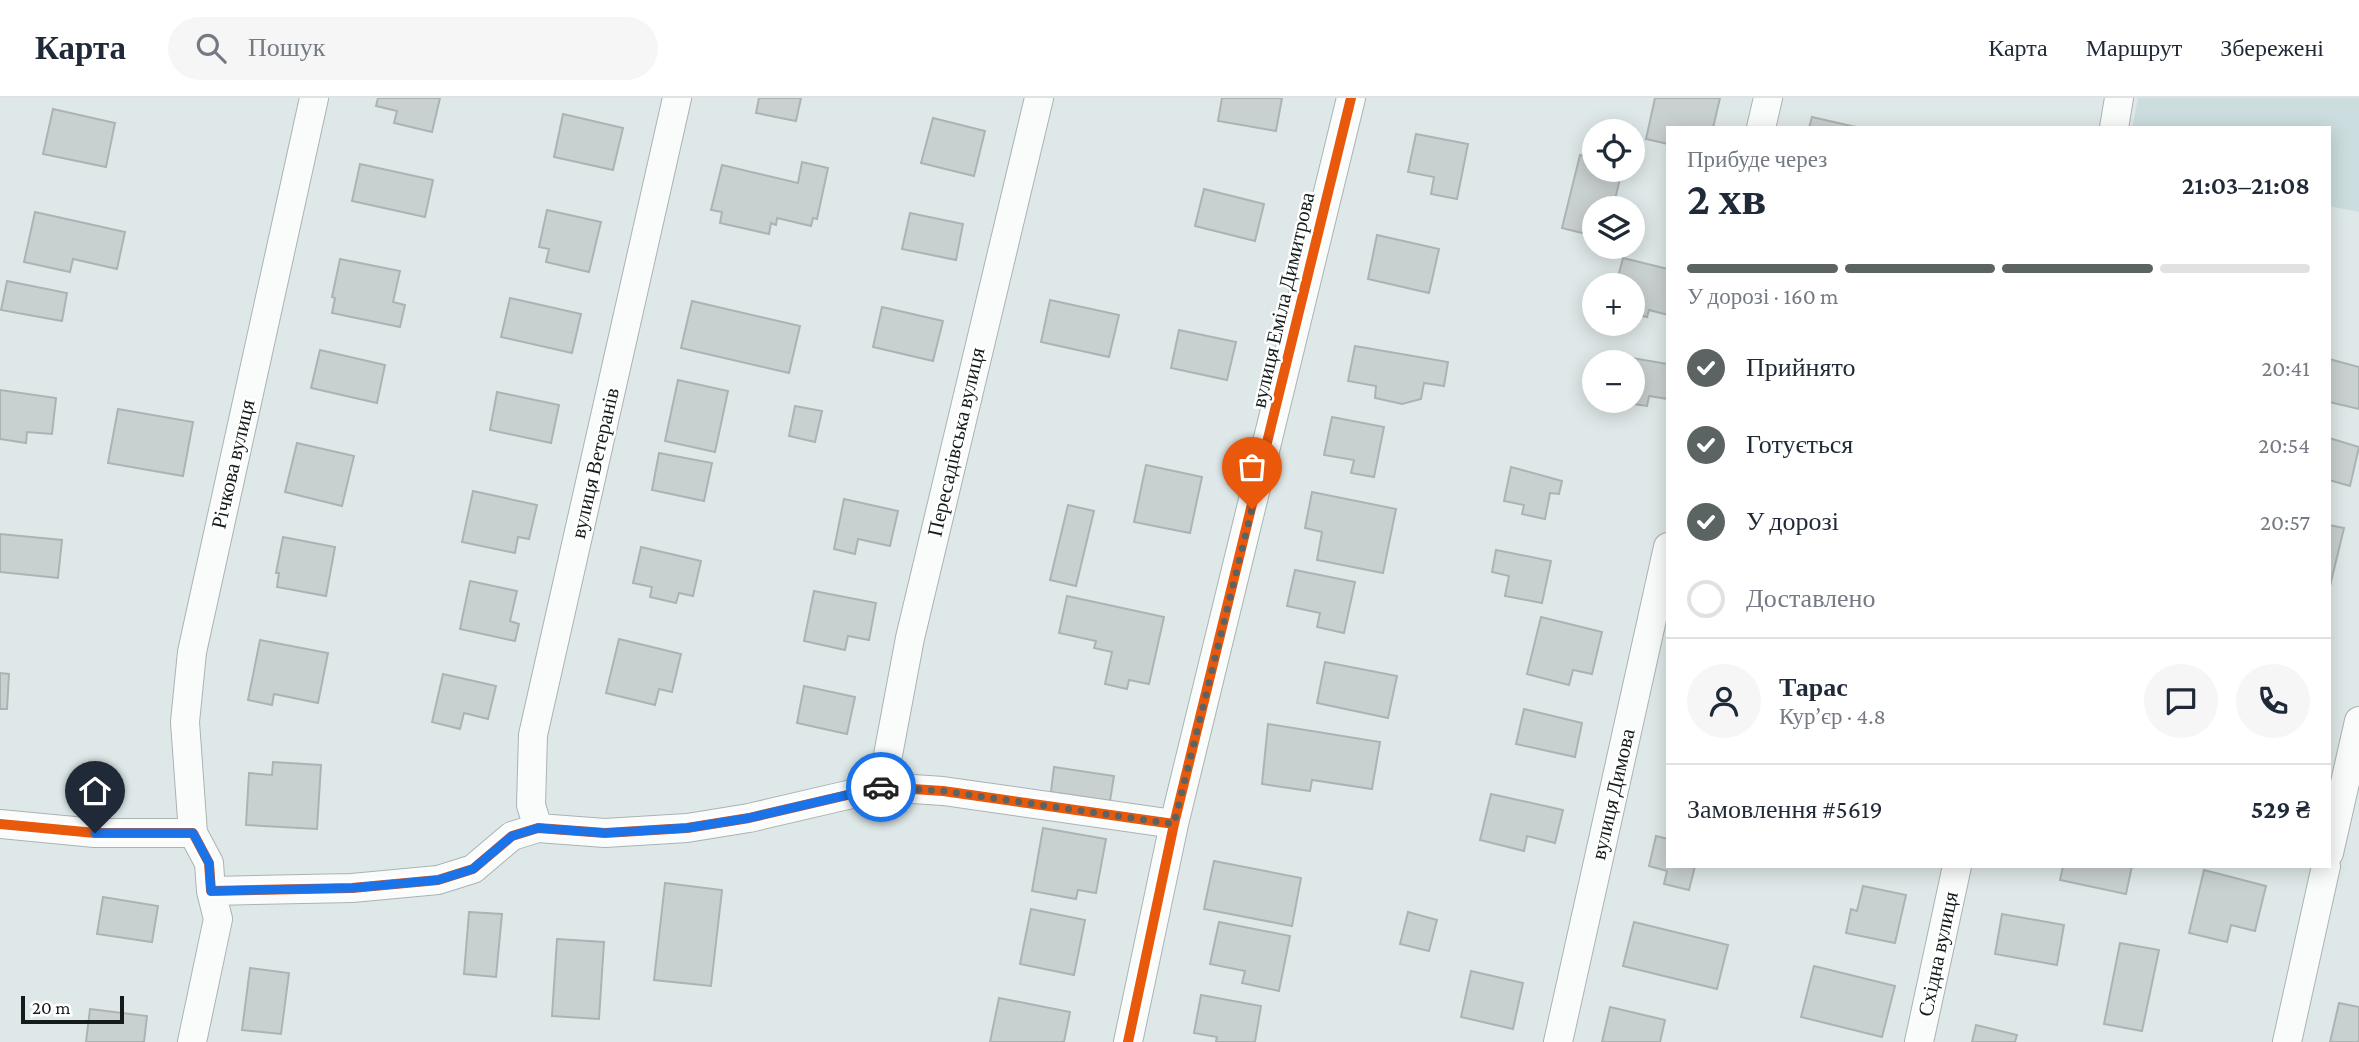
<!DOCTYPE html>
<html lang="uk">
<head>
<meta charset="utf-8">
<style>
  body { margin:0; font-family:"Crimson Pro",serif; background:#f6f6f7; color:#1f2937; height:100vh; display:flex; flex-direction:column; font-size:26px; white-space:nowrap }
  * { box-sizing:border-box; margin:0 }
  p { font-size:23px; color:#747a83 }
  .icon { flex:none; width:38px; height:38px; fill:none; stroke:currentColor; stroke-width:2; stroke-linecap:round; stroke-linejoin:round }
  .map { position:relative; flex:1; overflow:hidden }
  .side { position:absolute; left:1666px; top:28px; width:665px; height:742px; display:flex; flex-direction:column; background:#fff; border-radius:0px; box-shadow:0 4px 18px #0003 }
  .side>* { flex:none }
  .fabs { position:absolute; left:1582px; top:21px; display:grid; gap:14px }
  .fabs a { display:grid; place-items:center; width:63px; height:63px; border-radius:50%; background:#fff; box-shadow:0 4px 18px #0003; font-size:35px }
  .scale { position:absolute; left:21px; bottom:18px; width:103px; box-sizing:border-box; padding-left:7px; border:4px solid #151b1b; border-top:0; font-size:19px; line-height:24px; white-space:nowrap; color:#151b1b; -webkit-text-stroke:5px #fff; paint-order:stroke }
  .pin { position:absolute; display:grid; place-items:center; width:60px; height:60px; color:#fff; margin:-72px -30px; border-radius:50% 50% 50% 0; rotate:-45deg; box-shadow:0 0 7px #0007 }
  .pin .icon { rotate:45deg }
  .courier { position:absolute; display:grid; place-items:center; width:70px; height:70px; margin:-35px; border:5px solid #1a73e8; border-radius:50%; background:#fff; color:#222; box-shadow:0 2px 9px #0007 }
  .summary em { font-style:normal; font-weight:600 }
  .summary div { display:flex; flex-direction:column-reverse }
  .summary { display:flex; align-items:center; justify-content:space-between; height:119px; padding:0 21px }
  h1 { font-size:46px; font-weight:600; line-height:52px }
  .bar { display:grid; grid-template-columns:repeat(4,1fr); gap:10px 7px; align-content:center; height:84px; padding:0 21px }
  .bar i { height:9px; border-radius:5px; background:#e0e1e3 }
  .bar .selected { background:#5c6363 }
  .bar p { grid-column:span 4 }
  .line { display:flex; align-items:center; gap:18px; padding:0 21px; border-top:2px solid #e0e1e3 }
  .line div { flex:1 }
  .round { display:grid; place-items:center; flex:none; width:74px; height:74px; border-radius:37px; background:#f6f6f7 }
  ol { padding:0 21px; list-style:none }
  li { display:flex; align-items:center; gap:21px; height:77px }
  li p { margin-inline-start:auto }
  li .icon { padding:7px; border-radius:50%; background:#5c6363; color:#fff; stroke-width:4 }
  li:last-child { color:#747a83 }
  li i { width:38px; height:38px; border:4px solid #e0e1e3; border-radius:50% }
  header { display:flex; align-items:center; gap:42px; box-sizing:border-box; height:98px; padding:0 35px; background:#fff; border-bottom:2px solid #e0e1e3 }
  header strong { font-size:33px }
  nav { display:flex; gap:38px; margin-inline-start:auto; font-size:24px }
  .search { width:490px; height:63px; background:#f6f6f7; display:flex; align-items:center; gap:18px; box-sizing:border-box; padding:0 24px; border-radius:38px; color:#747a83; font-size:26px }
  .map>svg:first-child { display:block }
  .built { fill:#cbddde }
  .building { fill:#c9d0d0; stroke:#acb3b3; stroke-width:2 }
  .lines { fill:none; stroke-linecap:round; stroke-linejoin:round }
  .minor-casing { stroke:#abb2b2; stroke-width:30 }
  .minor { stroke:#fafcfc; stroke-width:28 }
  .cycleway-casing { stroke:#fff; stroke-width:15 }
  .cycleway { stroke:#e8590c; stroke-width:10 }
  .done { stroke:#5c6363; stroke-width:7; stroke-dasharray:0 12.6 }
  .route { stroke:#1a73e8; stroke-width:9 }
  .labels { text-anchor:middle; stroke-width:5; stroke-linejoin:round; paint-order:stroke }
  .street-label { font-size:21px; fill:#151b1b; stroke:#fff }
</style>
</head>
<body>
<header>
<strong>Карта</strong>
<div class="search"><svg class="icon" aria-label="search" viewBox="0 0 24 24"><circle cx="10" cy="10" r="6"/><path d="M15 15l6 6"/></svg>Пошук</div>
<nav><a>Карта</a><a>Маршрут</a><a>Збережені</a></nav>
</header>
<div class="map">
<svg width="2359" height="944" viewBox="0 0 2359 944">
  <rect width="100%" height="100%" fill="#dfe8e8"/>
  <path class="built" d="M2138 0H2359V114L2329 108V30H2132Z"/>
  <path class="building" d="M378 0H440L432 34 394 25 397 13 376 8Z
    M759 0H801L796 23 756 15Z
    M1222 0H1282L1276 33 1218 23Z
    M1655 0H1720L1713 30H1668V46L1646 41Z
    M53 11 115 25 106 69 43 56Z
    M563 16 623 30 613 72 554 59Z
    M1812 19 1860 30H1809Z
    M933 20 985 33 974 78 921 65Z
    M1416 36 1468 46 1457 101 1431 96 1434 79 1408 74Z
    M1580 57 1594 61V72H1622L1613 110H1594V138L1562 130Z
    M802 64 828 70 817 121 813 120 811 128 777 120 776 127 771 125 769 136 720 125 722 114 711 112 722 67 798 85Z
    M360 66 433 82 425 119 352 103Z
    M1204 91 1264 106 1255 143 1195 128Z
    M547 112 601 124 589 174 546 164 549 151 539 149Z
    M35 114 125 134 117 171 73 161 70 174 24 164Z
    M910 115 963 126 956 162 902 151Z
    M1377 137 1439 151 1429 195 1368 181Z
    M1623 160 1668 171V217L1649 212 1647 219 1633 216V187H1616Z
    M340 161 400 173 393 204 405 207 400 229 332 215 335 200 332 199Z
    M7 183 67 195 62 223 1 212Z
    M510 200 581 216 572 255 501 239Z
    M1050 202 1119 217 1109 259 1041 244Z
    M692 203 800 228 789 275 681 250Z
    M882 209 943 223 933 263 873 249Z
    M1179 232 1236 244 1227 282 1171 270Z
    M1355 248 1448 264 1444 288 1424 285 1421 301 1402 306 1375 300 1376 288 1348 283Z
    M320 252 385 267 377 305 311 290Z
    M1614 257 1668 266V301L1649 298 1647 308 1612 303H1633V264H1613Z
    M2329 261 2359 269V311L2329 304Z
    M678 282 728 293 715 354 665 343Z
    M0 292 56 300 52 336 27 334 26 345 0 341Z
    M497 294 559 307 551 345 490 332Z
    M795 308 822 313 815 344 789 338Z
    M118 311 193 324 183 378 108 365Z
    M1332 319 1384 329 1374 379 1351 375 1354 362 1324 357Z
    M2329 340 2359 349 2350 388 2329 382Z
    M297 345 354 358 342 408 285 394Z
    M659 355 712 365 704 403 652 392Z
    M1146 367 1202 379 1190 435 1134 424Z
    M1511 369 1562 383 1559 396 1550 395 1545 421 1522 416 1524 407 1504 403Z
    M473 393 537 407 529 441 518 439 515 455 462 444Z
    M1312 394 1396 411 1383 475 1317 462 1322 434 1305 430Z
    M844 401 898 413 890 448 858 441 855 456 834 451Z
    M1068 407 1094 413 1076 488 1050 482Z
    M2329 427 2344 430 2330 488H2329Z
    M0 436 62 442 58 480 0 474Z
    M283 439 335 449 326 498 277 489 279 475H276Z
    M641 449 701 463 693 498 679 495 676 505 650 499 652 489 633 485Z
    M1496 452 1551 463 1542 505 1505 498 1509 478 1492 474Z
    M1295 472 1355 484 1344 535 1317 529 1320 515 1287 508Z
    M470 483 517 493 510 523 519 526 515 543 460 531Z
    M814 493 876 505 869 542 848 538 845 552 804 543Z
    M1067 498 1164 519 1149 586 1129 582 1127 591 1105 586 1112 554 1094 550 1096 543 1059 535Z
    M1541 519 1602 534 1592 576 1573 572 1569 587 1527 576Z
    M619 541 681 556 672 594 659 591 655 607 606 595Z
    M260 542 328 555 318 605 274 596 272 607 248 602Z
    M1325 564 1397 578 1388 620 1317 605Z
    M0 575 9 576 7 611H0Z
    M443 576 496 588 488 621 464 615 460 631 432 624Z
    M804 588 855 599 847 636 797 625Z
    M1524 611 1582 625 1575 659 1516 646Z
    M1268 626 1380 644 1372 691 1312 682 1310 693 1262 686Z
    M273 664 321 667 317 731 246 727 249 675 272 677Z
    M1054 669 1114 678 1110 703 1051 694Z
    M1491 696 1563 712 1555 745 1527 738 1524 753 1480 742Z
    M1043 730 1106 741 1096 795 1078 792 1076 801 1032 793Z
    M1656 738 1668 741V768H1695L1689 792 1664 786 1667 773 1649 768Z
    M1214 763 1301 780 1292 828 1204 811Z
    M2063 768H2132L2126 796 2060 782Z
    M2204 772 2266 788 2255 833 2231 827 2227 844 2189 835Z
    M665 785 722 792 711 888 654 882Z
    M1863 788 1906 797 1895 845 1846 835 1851 811 1857 813Z
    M103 799 158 808 152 844 97 836Z
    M1031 811 1085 822 1074 877 1020 866Z
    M469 814 502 816 496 879 464 876Z
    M1408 814 1437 822 1429 853 1400 846Z
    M2002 816 2064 827 2057 867 1995 856Z
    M1219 824 1290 838 1279 893 1242 885 1245 873 1210 866Z
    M1634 824 1728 847 1717 891 1623 868Z
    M557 841 604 844 599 921 552 918Z
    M2120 845 2159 852 2142 933 2104 926Z
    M1814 868 1895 888 1882 939 1801 919Z
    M250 870 289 875 281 936 242 932Z
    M1471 873 1523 885 1513 931 1461 919Z
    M1201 897 1261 908 1255 944H1216L1217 939 1194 935Z
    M999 900 1070 914 1064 944H990Z
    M2339 905 2359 909V944H2330Z
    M1610 909 1665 922 1660 944H1602Z
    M90 911 147 918 144 944H86Z
    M1976 927 2017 937 2015 944H1972Z"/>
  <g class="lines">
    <g class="minor-casing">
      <path id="minor" d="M1761 30 1768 0
        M2114 30 2119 0
        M882 689 910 540 1039 0
        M0 726 95 735H193L209 765 211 793 352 790 438 782 473 771 512 738 538 730 605 735 687 730 749 720 882 689 943 693 1174 726
        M538 730 531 707 533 637 677 0
        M193 735 185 624 192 554 314 0
        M2329 755 2359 623
        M192 944 218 821 211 793
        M1128 944 1174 726 1351 0
        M1558 944 1668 449
        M1919 944 1957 768
        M2287 944 2326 768"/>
    </g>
    <use href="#minor" class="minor"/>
    <g class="cycleway-casing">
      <path id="cycleway" d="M0 726 95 735H193L209 765 211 793 352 790 438 782 473 771 512 738 538 730 605 735 687 730 749 720 882 689 943 693 1174 726
        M1128 944 1174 726 1351 0"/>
    </g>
    <use href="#cycleway" class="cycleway"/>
  </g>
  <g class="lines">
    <path class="done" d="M881 689 943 693 1174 726 1252 411"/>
    <path class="route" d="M95 735H193L209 765 211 793 352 790 438 782 473 771 512 738 538 730 605 735 687 730 749 720 881 689"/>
  </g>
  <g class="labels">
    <g class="street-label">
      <text transform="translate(1283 202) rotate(-77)" y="7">вулиця Еміла Димитрова</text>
      <text transform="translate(956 344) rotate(-77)" y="7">Пересадівська вулиця</text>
      <text transform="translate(595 365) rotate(-77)" y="7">вулиця Ветеранів</text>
      <text transform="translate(233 366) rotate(-77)" y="7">Річкова вулиця</text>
      <text transform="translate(1613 696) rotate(-77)" y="7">вулиця Димова</text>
      <text transform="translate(1938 856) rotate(-78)" y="7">Східна вулиця</text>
    </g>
  </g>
</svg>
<div class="fabs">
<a><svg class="icon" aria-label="locate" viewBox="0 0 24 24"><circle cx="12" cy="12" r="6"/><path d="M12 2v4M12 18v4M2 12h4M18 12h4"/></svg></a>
<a><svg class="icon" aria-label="layers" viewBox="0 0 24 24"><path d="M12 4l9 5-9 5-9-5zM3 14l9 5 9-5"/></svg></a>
<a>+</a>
<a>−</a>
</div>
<div class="scale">20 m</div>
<div class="pin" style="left:1252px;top:411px;background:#ea580c"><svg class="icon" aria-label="bag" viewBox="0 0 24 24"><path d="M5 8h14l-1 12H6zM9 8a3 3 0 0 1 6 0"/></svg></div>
<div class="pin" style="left:95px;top:735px;background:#1f2937"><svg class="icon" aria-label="home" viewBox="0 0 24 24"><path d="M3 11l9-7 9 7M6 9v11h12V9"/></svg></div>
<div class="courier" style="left:881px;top:689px"><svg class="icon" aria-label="car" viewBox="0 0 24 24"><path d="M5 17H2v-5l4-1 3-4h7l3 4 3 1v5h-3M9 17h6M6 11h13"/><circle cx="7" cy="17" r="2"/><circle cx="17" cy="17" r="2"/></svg></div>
<section class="side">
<div class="summary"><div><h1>2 хв</h1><p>Прибуде через</p></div><em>21:03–21:08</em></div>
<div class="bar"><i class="selected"></i><i class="selected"></i><i class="selected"></i><i></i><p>У дорозі · 160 m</p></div>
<ol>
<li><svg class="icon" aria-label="check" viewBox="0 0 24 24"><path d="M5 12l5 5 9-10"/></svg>Прийнято<p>20:41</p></li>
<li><svg class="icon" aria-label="check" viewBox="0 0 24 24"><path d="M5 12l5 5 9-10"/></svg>Готується<p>20:54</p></li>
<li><svg class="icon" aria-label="check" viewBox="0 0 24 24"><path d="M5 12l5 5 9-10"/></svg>У дорозі<p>20:57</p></li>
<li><i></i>Доставлено</li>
</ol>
<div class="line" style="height:126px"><a class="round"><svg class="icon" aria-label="person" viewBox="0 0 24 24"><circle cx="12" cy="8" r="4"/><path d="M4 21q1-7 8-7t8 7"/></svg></a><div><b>Тарас</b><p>Кур’єр · 4.8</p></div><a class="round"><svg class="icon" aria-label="chat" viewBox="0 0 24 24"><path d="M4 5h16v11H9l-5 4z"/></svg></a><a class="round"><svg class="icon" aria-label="phone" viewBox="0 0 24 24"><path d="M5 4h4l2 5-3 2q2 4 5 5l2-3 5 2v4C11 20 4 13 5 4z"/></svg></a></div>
<div class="line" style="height:91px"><div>Замовлення #5619</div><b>529 ₴</b></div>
</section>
</div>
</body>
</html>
